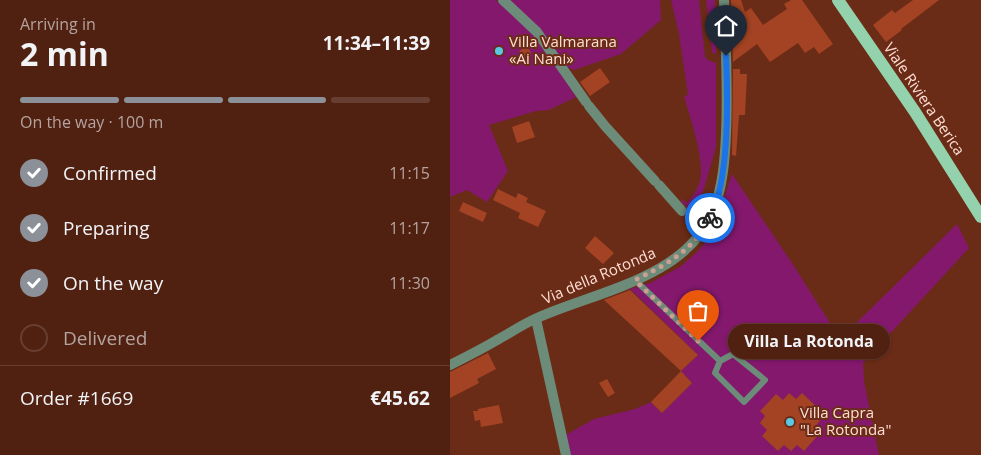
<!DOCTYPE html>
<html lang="en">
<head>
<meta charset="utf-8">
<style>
  body { margin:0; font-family:"Open Sans",sans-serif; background:#5a2e1f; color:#f1f3f6; height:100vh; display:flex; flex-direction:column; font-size:19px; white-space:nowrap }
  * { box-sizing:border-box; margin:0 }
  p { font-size:16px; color:#b4a39f }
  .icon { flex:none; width:28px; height:28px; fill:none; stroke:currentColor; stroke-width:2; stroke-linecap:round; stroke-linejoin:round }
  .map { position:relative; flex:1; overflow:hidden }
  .drawer { display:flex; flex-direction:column; background:#502111; width:450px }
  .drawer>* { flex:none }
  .pin { position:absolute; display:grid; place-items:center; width:42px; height:42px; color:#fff; margin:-51px -21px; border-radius:50% 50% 50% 0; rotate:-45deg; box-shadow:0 0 5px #0007 }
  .pin .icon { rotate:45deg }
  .courier { position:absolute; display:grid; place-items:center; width:50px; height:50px; margin:-25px; border:4px solid #1a73e8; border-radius:50%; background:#fff; color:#222; box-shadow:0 1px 6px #0007 }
  .bubble { position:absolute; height:35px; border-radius:18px; background:#502111; box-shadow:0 1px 4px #0004,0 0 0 1px #673e31; font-size:16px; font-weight:700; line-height:35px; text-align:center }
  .overview em { font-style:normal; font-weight:700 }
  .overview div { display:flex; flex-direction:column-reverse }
  .overview { display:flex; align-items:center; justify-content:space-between; height:85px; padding:0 20px }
  h1 { font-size:32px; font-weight:700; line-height:38px }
  .bar { display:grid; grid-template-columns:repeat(4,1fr); gap:8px 5px; align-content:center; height:60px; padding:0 20px }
  .bar i { height:6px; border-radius:4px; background:#673e31 }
  .bar .active { background:#8c9099 }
  .bar p { grid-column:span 4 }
  .line { display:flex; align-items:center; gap:12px; padding:0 20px; border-top:1px solid #673e31 }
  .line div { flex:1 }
  ol { padding:0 20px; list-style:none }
  li { display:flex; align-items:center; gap:15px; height:55px }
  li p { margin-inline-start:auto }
  li .icon { padding:5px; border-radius:50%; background:#8c9099; color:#fff; stroke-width:4 }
  li:last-child { color:#b4a39f }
  li i { width:28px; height:28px; border:2px solid #673e31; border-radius:50% }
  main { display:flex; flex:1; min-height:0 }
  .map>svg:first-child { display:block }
  .green { fill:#83186d }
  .building { fill:#a34323 }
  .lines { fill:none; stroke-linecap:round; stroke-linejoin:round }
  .lane { stroke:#6d8b79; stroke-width:6 }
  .street { stroke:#6d8b79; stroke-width:10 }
  .primary { stroke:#94d2ad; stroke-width:12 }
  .done { stroke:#cba092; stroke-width:5; stroke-dasharray:0 9 }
  .route { stroke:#1a73e8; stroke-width:6 }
  .poi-dot { fill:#5ac8e5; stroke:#6b2c17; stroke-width:2 }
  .labels { text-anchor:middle; stroke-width:4; stroke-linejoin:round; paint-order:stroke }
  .poi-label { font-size:15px; fill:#ffded4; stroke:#6b2c17; text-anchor:start }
  .street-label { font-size:15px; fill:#ffded4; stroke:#6b2c17 }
</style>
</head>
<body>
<main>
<section class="drawer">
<div class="overview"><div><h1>2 min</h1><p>Arriving in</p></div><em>11:34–11:39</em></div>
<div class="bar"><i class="active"></i><i class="active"></i><i class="active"></i><i></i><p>On the way · 100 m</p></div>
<ol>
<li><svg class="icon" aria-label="check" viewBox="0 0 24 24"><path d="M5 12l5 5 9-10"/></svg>Confirmed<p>11:15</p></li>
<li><svg class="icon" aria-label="check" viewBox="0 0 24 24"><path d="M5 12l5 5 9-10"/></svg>Preparing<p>11:17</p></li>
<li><svg class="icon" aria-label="check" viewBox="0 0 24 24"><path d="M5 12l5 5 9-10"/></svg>On the way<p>11:30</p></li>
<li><i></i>Delivered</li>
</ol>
<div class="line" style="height:65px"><div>Order #1669</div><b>€45.62</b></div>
</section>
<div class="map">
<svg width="531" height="455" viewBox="0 0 531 455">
  <rect width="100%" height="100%" fill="#6b2c17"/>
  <path class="green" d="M0 0H46L51 4 86 35 126 97 99 110 86 111 39 125 58 171 37 202 17 190 0 197Z
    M53 0H210L211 20 171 54 124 70 110 64Z
    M221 0H249L255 57 258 60 266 63V147L250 202 246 205 238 208 231 201 232 199 236 203C242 198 248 189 250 180 255 159 240 118 234 96L238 95 229 34Z
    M256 0H265L266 54 262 52Z
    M282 174 344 266 390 339 507 224 519 248 413 363 414 381 429 455H116L112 437 144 419 185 409 201 402 212 413 242 383 231 371 248 355 180 289 200 283 230 267 247 252 262 235Z"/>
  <path class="building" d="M281 0H291L295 12 301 8 313 25 337 9 334 4 341 0H352L383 44 369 54 364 47 355 53 348 43 320 62 307 44 283 62Z
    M463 0H489L451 29 452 30 436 42 423 25 442 10 445 13Z
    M69 54a6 6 0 1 1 12 0a6 6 0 1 1-12 0Z
    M150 68 160 82 140 96 130 82Z
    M283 69H290V74H297L295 115H289L286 156 282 155Z
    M79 121 85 137 67 143 62 127Z
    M48 189 66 198 68 193 78 198 76 202 96 211 88 227 68 218 70 213 43 200Z
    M13 202 37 213 33 222 9 211Z
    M145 236 164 253 153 264 135 248Z
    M180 290 248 355 231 371 154 300Z
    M38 353 46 369 27 379 29 383 0 398V372Z
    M231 371 242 383 212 413 201 402Z
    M157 379 165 393 158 397 149 383Z
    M339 393 346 399 352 393 368 408 363 414 370 421 363 428 370 433 354 451 347 445 341 451 334 445 328 451 312 436 317 430 310 423 315 416 310 411 326 394 333 400Z
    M49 405 53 423 31 427 30 420 25 421 23 411H28V409Z"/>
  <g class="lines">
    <path class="lane" d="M185 280 270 361 265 373 294 402 315 380 283 354 270 361"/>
    <path class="street" d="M53 0 87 32 136 102
      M139 106 155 126 205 181
      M209 185 232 211
      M86 319 116 455
      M0 365C16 357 32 349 47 340 60 333 73 324 87 318 145 292 237 278 263 211 273 187 275 158 276 133 278 88 276 44 274 0"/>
    <path class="primary" d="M388 0 465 112 531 217"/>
  </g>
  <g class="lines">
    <path class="done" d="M248 341 185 280C217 264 243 251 260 218"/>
    <path class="route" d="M260 218C280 179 278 100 276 56"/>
  </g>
  <g class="poi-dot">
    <circle cx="49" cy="51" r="5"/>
    <circle cx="340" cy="422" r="5"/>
  </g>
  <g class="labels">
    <g class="poi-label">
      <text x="59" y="47">Villa Valmarana<tspan x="59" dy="17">«Ai Nani»</tspan></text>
      <text x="350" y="418">Villa Capra<tspan x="350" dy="17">"La Rotonda"</tspan></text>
    </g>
    <g class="street-label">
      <text transform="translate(474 99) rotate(56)" y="5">Viale Riviera Berica</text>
      <text transform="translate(149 276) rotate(-23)" y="5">Via della Rotonda</text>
    </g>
  </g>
</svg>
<div class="pin" style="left:248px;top:341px;background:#ea580c"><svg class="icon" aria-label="bag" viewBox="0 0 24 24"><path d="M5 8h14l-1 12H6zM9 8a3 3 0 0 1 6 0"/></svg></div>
<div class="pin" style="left:276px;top:56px;background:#1f2937"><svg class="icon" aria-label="home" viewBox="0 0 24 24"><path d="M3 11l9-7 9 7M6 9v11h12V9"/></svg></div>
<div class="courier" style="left:260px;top:218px"><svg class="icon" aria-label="bike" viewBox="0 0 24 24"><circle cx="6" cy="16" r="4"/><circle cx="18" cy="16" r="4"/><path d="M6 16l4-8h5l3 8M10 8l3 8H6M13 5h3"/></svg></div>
<div class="bubble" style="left:278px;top:324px;width:162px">Villa La Rotonda</div>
</div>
</main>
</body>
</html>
